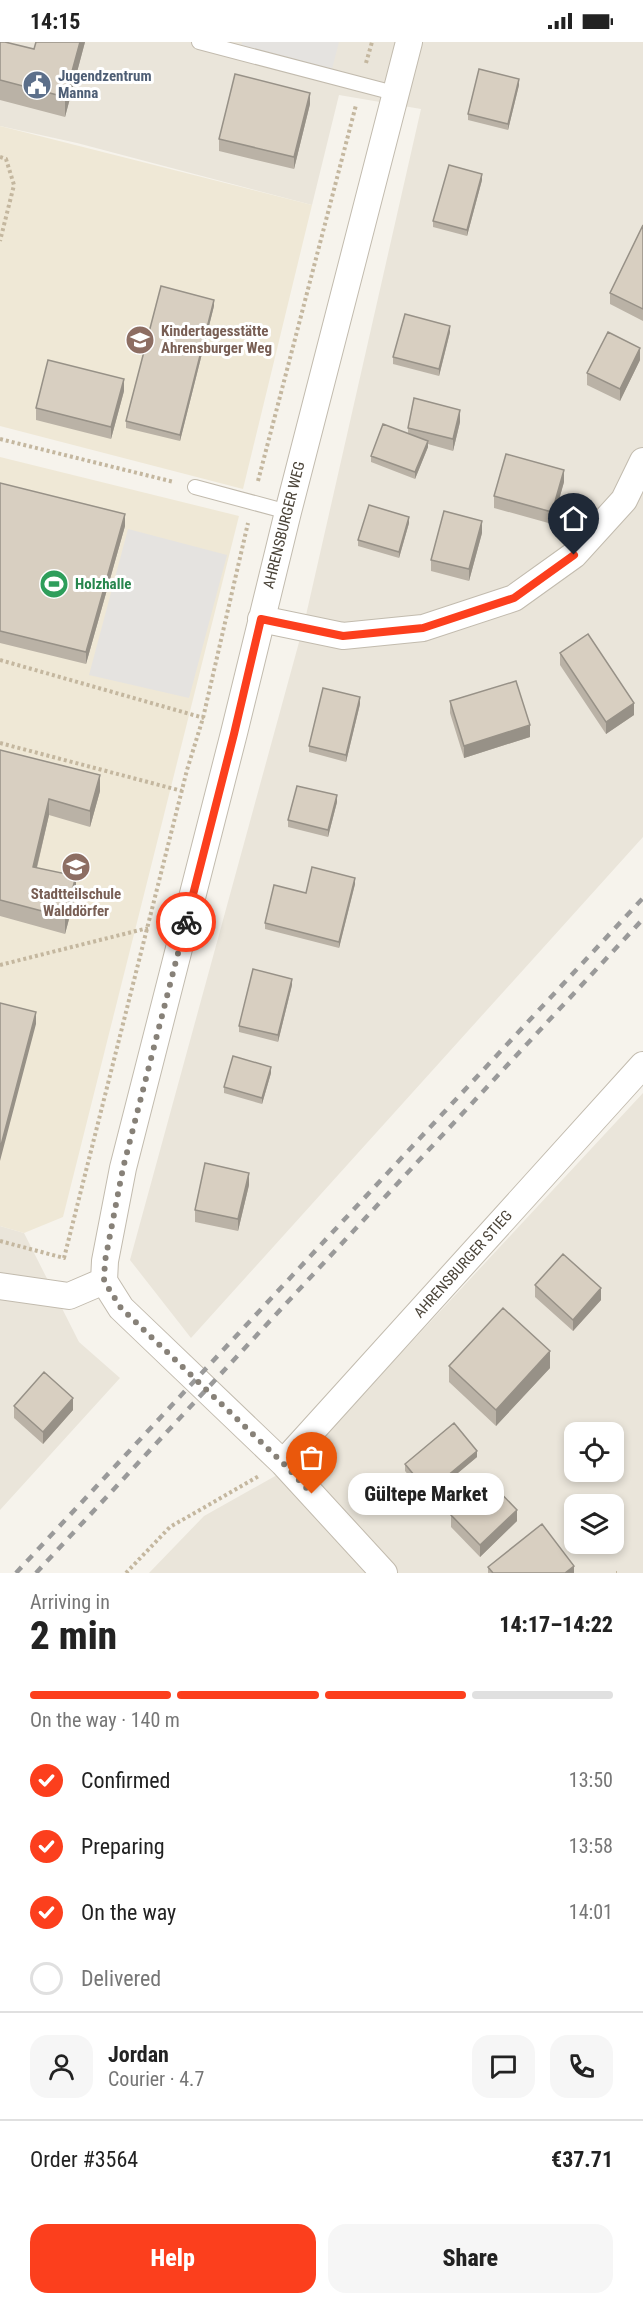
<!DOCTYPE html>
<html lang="en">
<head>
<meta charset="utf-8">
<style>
  body { margin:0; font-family:"Roboto Condensed",sans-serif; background:#f6f6f6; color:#222; height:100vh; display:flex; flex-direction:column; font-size:22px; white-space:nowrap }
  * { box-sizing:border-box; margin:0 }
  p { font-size:20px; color:#767676 }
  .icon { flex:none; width:33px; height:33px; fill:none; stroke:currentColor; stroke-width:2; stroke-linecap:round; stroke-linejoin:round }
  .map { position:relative; height:1531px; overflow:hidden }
  .panel { display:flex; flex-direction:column; background:#fff; flex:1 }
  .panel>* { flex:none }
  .fabs { position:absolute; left:564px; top:1380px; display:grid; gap:12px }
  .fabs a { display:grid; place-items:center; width:60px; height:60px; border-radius:12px; background:#fff; box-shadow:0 3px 9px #0003; font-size:30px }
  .pin { position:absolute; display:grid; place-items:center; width:51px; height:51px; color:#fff; margin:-62px -26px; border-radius:50% 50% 50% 0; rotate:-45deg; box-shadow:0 0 6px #0007 }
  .pin .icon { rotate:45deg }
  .courier { position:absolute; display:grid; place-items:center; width:60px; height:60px; margin:-30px; border:4px solid #fc3f1d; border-radius:50%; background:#fff; color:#222; box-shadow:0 2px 8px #0007 }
  .bubble { position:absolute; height:42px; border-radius:18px; background:#fff; box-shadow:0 3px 9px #0003; font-size:20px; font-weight:800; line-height:42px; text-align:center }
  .head em { font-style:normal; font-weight:800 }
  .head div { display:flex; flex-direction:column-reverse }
  .head { display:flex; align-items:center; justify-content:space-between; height:102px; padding:0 30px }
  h1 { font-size:39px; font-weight:800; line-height:45px }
  .bar { display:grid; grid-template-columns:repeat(4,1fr); gap:9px 6px; align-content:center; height:72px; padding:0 30px }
  .bar i { height:8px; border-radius:4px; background:#e0e0e0 }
  .bar .selected { background:#fc3f1d }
  .bar p { grid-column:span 4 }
  .line { display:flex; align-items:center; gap:15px; padding:0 30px; border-top:2px solid #e0e0e0 }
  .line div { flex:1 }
  .round { display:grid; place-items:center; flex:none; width:63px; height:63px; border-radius:18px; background:#f6f6f6 }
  ol { padding:0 30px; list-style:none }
  li { display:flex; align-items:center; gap:18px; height:66px }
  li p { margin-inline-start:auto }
  li .icon { padding:6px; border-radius:50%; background:#fc3f1d; color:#fff; stroke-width:4 }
  li:last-child { color:#767676 }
  li i { width:33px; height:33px; border:3px solid #e0e0e0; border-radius:50% }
  .cta { display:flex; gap:12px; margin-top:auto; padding:12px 30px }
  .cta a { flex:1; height:69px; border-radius:18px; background:#fc3f1d; color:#fff; font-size:24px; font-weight:800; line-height:69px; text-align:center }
  .cta a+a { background:#f6f6f6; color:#222 }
  .status { display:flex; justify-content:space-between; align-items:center; height:42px; padding:0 30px; background:#fff; direction:ltr }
  .status svg { height:16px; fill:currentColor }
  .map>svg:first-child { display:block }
  .residential { fill:#eae5da; fill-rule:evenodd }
  .education { fill:#efe8d6 }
  .parking { fill:#e5e3e0 }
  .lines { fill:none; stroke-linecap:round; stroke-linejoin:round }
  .lane-casing { stroke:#c2bbae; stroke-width:16 }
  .street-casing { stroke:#c2bbae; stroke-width:28 }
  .path { stroke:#c4b79f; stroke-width:4; stroke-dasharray:3 3; stroke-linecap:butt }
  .lane { stroke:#fff; stroke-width:14 }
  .street { stroke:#fff; stroke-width:26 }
  .rail { stroke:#9a9a9a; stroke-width:4.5; stroke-dasharray:8 8; stroke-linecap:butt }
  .wall { fill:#bab2a6 }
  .shaded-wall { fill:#979187 }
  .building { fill:#d8cfc1; stroke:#979187; stroke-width:1.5 }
  .done { stroke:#878178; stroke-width:6; stroke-dasharray:0 10.8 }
  .route { stroke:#fc3f1d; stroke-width:8 }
  .labels { text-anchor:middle; stroke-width:6; stroke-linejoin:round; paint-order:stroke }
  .service-label { font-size:15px; font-weight:bold; fill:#4e5e75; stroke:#fff; text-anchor:start }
  .education-label { font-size:15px; font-weight:bold; fill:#785e54; stroke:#fff; text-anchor:start }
  .street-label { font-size:15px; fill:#4b4439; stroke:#fff }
  .leisure-label { font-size:15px; font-weight:bold; fill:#27864d; stroke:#fff; text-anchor:start }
</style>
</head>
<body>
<div class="status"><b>14:15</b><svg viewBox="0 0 49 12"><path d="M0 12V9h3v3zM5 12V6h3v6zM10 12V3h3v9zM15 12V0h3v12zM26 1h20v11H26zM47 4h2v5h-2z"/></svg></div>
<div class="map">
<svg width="643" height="1531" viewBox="0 0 643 1531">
  <rect width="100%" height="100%" fill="#f6f3ec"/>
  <path class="residential" d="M0 0H643V795L191 1296 130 1218 304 582 421 67 339 53 312 163 77 101 0 84Z
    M643 1051V1531H149L204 1474 300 1420ZM574 1390H614V1430H574ZM574 1462H614V1502H574Z
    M0 1184 24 1191 79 1300 120 1336 0 1468Z"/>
  <path class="education" d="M0 84 312 163 243 447 0 384Z
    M0 415 239 474 63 1175 24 1191 0 1184Z"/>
  <path class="parking" d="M242 0H339L332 27 241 4Z
    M128 487 227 513 189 656 89 633Z"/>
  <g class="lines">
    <g class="lane-casing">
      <path id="lane" d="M199 0 394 51
        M195 445 288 470"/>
    </g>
    <g class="street-casing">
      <path id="street" d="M261 577 343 594 423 586 514 556 574 513 624 458 643 419
        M0 1244 69 1254 104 1239
        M283 1421 643 1023
        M384 1531 283 1421 121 1266 104 1239 105 1219 123 1126 234 691 288 470 409 0"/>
    </g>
    <path class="path" d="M366 21 372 0
      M0 115 6 117 14 143 0 199
      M0 397 174 440
      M258 439 356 63
      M0 618 204 676
      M0 701 182 749
      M0 923 148 886
      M0 1199 64 1216 187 728 203 676 248 481
      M126 1531 170 1485 259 1434
      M616 1531H617"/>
    <use href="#lane" class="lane"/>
    <use href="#street" class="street"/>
    <path class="rail" d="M16 1531 643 856
      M36 1531 643 877"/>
  </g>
  <path class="wall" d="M0 0 34 7 85 0 65 75 0 58Z
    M519 43 508 88 468 78V72Z
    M310 62 294 127 219 109V97Z
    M482 138 467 194 433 185V179Z
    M643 183V279L610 262V251Z
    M214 264 180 399 126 386V379Z
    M450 290 439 334 393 322V315Z
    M640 318 620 359 587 343V331Z
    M124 349 111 397 36 378V366Z
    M460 380 453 409 428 402V405L415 437 371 420V414L408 391V386Z
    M564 440 552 482 494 466V454Z
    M0 441 125 484 86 622 0 601Z
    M409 481 399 516 358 504V498Z
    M482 491 469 539 431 529V518Z
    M560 611 634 673 606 692 560 623Z
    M450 659 530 695 464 716 450 671Z
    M360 662 346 720 309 710V704Z
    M0 708 100 749 90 785 49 773 37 826 76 851 65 892 0 874Z
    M337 760 328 795 288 785V778Z
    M355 842 339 906 265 887V881L306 851Z
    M292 943 278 1000 239 990V984Z
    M271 1031 262 1062 224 1051V1045Z
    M249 1143 238 1189 195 1180V1168Z
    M535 1243 601 1258 573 1289 535 1255Z
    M449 1324 550 1326 496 1384 449 1340Z
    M14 1364 73 1368 43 1402 14 1376Z
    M477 1415 428 1456 405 1429V1422Z
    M451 1473 517 1479 480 1515 451 1485Z
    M488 1525 574 1531H488Z"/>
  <path class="shaded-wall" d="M80 0H85L65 75V55Z
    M519 37V43L508 88V82Z
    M310 51V62L294 127V115Z
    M482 132V138L467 194V188Z
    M214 258V264L180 399V393Z
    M450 284V290L439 334V327Z
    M640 306V318L620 359V347Z
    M124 337V349L111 397V385Z
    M460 368V380L453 409V397Z
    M428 399V405L415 437V430Z
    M564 428V440L552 482V470Z
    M125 472V484L86 622V610Z
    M409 475V481L399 516V510Z
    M482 479V491L469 539V527Z
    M360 655V662L346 720V713Z
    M634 661V673L606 692V680Z
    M530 683V695L464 716V704Z
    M100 733V749L90 785V769Z
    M337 753V760L328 795V788Z
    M49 757V773L33 841V825Z
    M76 834V851L65 892V875Z
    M355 836V842L339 906V900Z
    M292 937V943L278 1000V993Z
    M36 970V982L0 1119V1107Z
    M271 1025V1031L262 1062V1056Z
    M249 1131V1143L238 1189V1177Z
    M601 1246V1258L573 1289V1278Z
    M550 1309V1326L496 1384V1368Z
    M73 1356V1368L43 1402V1390Z
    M477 1409V1415L428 1456V1450Z
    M517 1468V1479L480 1515V1503Z
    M574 1524V1531H565Z"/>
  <path class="building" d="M0 0H5L34 7 36 0H80L65 55 0 38Z
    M479 27 519 37 508 82 468 72Z
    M235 32 310 51 294 115 219 97Z
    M449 123 482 132 467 188 433 179Z
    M643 183V267L610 251Z
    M161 244 214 258 180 393 126 379Z
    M405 272 450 284 439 327 393 315Z
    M608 290 640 306 620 347 587 331Z
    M48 318 124 337 111 385 36 366Z
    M414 356 460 368 453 397 408 386Z
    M383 382 428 399 415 430 371 414Z
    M506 412 564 428 552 470 494 454Z
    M0 441 125 472 86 610 0 589Z
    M369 463 409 475 399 510 358 498Z
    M444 469 482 479 469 527 431 518Z
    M588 592 634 661 606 680 560 611Z
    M516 639 530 683 464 704 450 659Z
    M323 646 360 655 346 713 309 704Z
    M0 708 100 733 90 769 49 757 33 825 76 834 65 875 0 858Z
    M297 744 337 753 328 788 288 778Z
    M312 825 355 836 339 900 265 881 274 843 306 851Z
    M253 927 292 937 278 993 239 984Z
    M0 961 36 970 0 1107Z
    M233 1014 271 1025 262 1056 224 1045Z
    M205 1121 249 1131 238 1177 195 1168Z
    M563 1212 601 1246 573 1278 535 1243Z
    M503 1266 550 1309 496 1368 449 1324Z
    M44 1330 73 1356 43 1390 14 1364Z
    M454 1381 477 1409 428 1450 405 1422Z
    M488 1438 517 1468 480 1503 451 1473Z
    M542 1482 574 1524 565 1531H493L488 1525Z"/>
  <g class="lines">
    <path class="done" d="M186 880 123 1126 105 1219 104 1239 121 1266 283 1421 312 1452"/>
    <path class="route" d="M186 880 234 692 261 577 343 594 423 586 514 556 574 513"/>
  </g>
  <defs>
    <g id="civic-disc" transform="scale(1.5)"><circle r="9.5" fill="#5c6f8a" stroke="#fff"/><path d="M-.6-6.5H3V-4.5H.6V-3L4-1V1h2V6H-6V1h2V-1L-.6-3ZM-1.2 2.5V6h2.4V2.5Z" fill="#fff"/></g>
    <g id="school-disc" transform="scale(1.5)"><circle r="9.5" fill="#8d6e63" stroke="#fff"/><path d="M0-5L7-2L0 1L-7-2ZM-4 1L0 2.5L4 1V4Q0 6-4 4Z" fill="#fff"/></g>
    <g id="stadium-disc" transform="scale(1.5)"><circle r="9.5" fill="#2e9e5b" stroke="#fff"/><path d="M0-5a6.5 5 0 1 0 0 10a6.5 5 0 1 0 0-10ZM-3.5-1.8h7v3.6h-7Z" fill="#fff"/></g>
  </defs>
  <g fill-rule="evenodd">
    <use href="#civic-disc" x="37" y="43"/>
    <use href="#school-disc" x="140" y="298"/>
    <use href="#stadium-disc" x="54" y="542"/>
    <use href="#school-disc" x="76" y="825"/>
  </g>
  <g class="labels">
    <g class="service-label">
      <text x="58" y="39">Jugendzentrum<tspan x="58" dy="17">Manna</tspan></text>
    </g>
    <g class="education-label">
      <text x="161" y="294">Kindertagesstätte<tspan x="161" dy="17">Ahrensburger Weg</tspan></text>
      <text x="76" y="857" text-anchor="middle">Stadtteilschule<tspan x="76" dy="17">Walddörfer</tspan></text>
    </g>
    <g class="street-label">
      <text transform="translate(284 483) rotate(-76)" y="5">AHRENSBURGER WEG</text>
      <text transform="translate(463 1222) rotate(-48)" y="5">AHRENSBURGER STIEG</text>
    </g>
    <g class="leisure-label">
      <text x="75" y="547">Holzhalle</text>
    </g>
  </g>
</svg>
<div class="fabs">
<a><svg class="icon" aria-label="locate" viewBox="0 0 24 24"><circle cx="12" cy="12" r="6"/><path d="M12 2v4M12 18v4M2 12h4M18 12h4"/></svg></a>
<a><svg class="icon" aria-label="layers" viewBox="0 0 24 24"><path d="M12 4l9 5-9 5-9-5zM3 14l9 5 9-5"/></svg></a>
</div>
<div class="pin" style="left:312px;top:1452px;background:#ea580c"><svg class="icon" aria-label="bag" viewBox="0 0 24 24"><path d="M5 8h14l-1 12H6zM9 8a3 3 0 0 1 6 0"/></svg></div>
<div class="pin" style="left:574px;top:513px;background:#1f2937"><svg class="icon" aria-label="home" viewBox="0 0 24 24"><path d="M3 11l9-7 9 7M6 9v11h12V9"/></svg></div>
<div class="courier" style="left:186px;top:880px"><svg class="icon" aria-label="bike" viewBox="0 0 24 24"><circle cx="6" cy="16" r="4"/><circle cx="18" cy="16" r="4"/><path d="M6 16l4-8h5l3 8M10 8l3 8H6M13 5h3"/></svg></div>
<div class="bubble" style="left:348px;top:1431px;width:156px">Gültepe Market</div>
</div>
<section class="panel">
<div class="head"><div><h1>2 min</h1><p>Arriving in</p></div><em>14:17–14:22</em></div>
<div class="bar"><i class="selected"></i><i class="selected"></i><i class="selected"></i><i></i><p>On the way · 140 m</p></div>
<ol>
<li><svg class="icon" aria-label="check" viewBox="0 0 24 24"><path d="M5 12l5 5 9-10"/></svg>Confirmed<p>13:50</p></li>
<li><svg class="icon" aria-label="check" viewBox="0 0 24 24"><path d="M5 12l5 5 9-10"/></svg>Preparing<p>13:58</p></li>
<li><svg class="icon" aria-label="check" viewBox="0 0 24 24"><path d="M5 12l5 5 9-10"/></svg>On the way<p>14:01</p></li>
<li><i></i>Delivered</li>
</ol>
<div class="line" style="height:108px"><a class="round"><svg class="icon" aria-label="person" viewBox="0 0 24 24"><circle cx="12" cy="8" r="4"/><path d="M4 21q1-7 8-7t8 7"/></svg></a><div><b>Jordan</b><p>Courier · 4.7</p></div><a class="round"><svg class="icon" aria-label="chat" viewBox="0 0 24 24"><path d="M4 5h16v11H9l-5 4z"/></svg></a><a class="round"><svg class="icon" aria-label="phone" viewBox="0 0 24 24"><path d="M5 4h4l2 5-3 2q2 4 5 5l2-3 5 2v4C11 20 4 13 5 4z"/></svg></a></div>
<div class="line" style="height:78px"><div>Order #3564</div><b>€37.71</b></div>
<div class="cta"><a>Help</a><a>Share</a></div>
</section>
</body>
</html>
